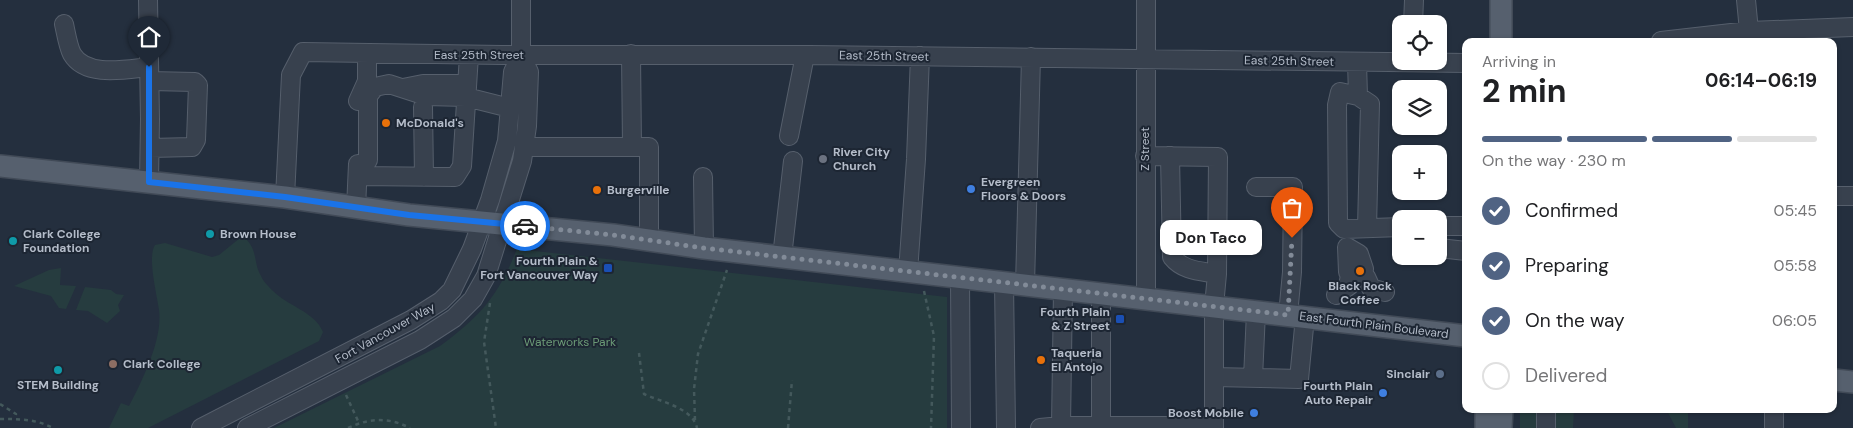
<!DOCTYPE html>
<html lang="en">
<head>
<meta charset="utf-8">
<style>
  body { margin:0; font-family:"DM Sans",sans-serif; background:#f2f2f2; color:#202124; height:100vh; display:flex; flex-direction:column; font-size:19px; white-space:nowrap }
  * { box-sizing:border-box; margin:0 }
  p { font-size:16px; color:#757577 }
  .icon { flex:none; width:28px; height:28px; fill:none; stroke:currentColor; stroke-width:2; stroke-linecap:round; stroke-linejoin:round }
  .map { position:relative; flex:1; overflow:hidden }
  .sheet { position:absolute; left:1462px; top:38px; width:375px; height:375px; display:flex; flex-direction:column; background:#fff; border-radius:10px; box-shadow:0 1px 4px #0004 }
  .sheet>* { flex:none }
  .fabs { position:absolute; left:1392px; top:15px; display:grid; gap:10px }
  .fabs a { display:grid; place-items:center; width:55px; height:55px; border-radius:10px; background:#fff; box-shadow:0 1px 4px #0004; font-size:25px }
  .pin { position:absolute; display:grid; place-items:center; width:42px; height:42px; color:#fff; margin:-51px -21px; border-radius:50% 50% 50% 0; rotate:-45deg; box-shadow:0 0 5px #0007 }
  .pin .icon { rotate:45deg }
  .courier { position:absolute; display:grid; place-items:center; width:50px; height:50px; margin:-25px; border:4px solid #1a73e8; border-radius:50%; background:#fff; color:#222; box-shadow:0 1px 6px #0007 }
  .bubble { position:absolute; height:35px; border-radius:10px; background:#fff; box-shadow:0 1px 4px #0004; font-size:16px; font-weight:700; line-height:35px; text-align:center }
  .overview em { font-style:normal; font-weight:700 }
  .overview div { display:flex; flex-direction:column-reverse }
  .overview { display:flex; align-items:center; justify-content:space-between; height:85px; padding:0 20px }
  h1 { font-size:32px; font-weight:700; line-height:38px }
  .bar { display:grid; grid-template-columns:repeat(4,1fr); gap:8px 5px; align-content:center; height:60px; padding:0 20px }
  .bar i { height:6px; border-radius:4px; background:#e0e0e0 }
  .bar .selected { background:#506383 }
  .bar p { grid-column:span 4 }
  ol { padding:0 20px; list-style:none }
  li { display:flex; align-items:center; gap:15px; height:55px }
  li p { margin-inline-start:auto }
  li .icon { padding:5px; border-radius:50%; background:#506383; color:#fff; stroke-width:4 }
  li:last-child { color:#757577 }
  li i { width:28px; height:28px; border:2px solid #e0e0e0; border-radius:50% }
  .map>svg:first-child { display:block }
  .green { fill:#263c3f }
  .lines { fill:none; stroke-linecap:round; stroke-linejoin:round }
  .minor-casing { stroke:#565f6c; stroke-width:20 }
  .major-casing { stroke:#414a57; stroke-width:24 }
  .path { stroke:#44595c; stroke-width:2.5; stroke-dasharray:4 4; stroke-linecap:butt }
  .minor { stroke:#38414e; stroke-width:18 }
  .major { stroke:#56606e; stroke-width:21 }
  .done { stroke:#828b98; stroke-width:5; stroke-dasharray:0 9 }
  .route { stroke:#1a73e8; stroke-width:6 }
  .food-dot { fill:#e8710a; stroke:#1d2633; stroke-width:2 }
  .worship-dot { fill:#6b7280; stroke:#1d2633; stroke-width:2 }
  .shop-dot { fill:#3f7fe0; stroke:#1d2633; stroke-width:2 }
  .culture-dot { fill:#0f9aa8; stroke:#1d2633; stroke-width:2 }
  .transit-dot { fill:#1a4fb4; stroke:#1d2633; stroke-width:2 }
  .education-dot { fill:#8d6e63; stroke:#1d2633; stroke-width:2 }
  .service-dot { fill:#5c6f8a; stroke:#1d2633; stroke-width:2 }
  .labels { text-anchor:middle; stroke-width:4; stroke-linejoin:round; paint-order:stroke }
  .street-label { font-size:12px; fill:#b4bcc9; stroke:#1d2633 }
  .poi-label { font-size:12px; font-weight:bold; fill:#b4bcc9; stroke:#1d2633; text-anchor:start }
  .park-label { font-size:12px; fill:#6b9a76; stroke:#1d2633 }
</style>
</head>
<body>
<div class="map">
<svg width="1853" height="428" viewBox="0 0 1853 428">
  <rect width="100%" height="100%" fill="#242f3e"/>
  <path class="green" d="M240 238H245C258 250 253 262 261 276 263 281 269 287 273 291 288 306 315 312 323 332L319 341 148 428H109L121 403 129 406C142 381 163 339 159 310 157 294 147 258 155 245L165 243 212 257 219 255Z
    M517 249 947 297V428H274L440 346C481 316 498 296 517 249Z
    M61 268 60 285 76 286 66 309 59 308 51 296 14 286 49 270Z
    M85 287 111 290 116 294 124 295 118 305 120 311 107 323 88 311 76 310Z
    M1520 409H1541V428H1520Z
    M1551 409H1574L1573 428H1551Z
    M1666 409H1688V428H1676Z"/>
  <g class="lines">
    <g class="minor-casing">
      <path id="minor" d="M148 0 150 119 149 182
        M1746 0 1750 41
        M64 24C66 33 68 46 72 54 86 78 127 69 149 67
        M1413 24 1414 0
        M1661 41 1749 31 1853 27
        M631 54 632 147
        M1357 62 1358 96
        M150 81 195 82 198 85 196 140 192 147 150 148
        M403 88 423 84H467
        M358 101 367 81V53
        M423 107 424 177
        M789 136 805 55
        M524 147H649V240
        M1145 156 1218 157 1217 274 1214 306V428
        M1170 156 1172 257C1183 271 1201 271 1217 274
        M358 176 368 160V96L375 87 389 84 426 96 466 97 510 108
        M358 176 455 177 462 166 469 55
        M703 177 704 248
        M1256 187H1293L1292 272 1288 315
        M1834 196H1853
        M285 197 291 75 303 52 502 55H810L1466 63
        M356 208 358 164
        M1439 226H1466
        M1367 228 1370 104 1358 96 1340 92 1337 105 1338 223 1344 229 1401 227
        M1439 248 1466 251
        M782 257 793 161
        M908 272 916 159 920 56
        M1348 272 1347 247 1359 254 1364 269
        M1366 277 1371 288 1385 292
        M960 278 961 428
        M1004 283 1006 428
        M1025 285 1031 57
        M1063 289 1061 426H1101
        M1101 293V426H1214
        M1336 295 1350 285 1349 280
        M1146 298V0
        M1214 377 1299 379 1305 317
        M1253 378 1256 312
        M1546 409V428
        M1774 409V428
        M201 428 411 320 441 301 452 290 472 249 490 200 507 141 513 72 521 55V0
        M247 428 420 340 454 318 473 299 486 276 522 161 527 126 529 72 521 55
        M1040 428 1061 426"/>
    </g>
    <g class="major-casing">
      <path id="major" d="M1501 41V0
        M0 166 285 197 409 215 613 235 704 248 1466 336
        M1834 380 1853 382
        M1486 428V409
        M1501 428 1502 409"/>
    </g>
    <path class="path" d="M924 291 934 336 931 428
      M490 303 484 342 496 428
      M639 353 644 394C661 402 693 408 697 428
      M346 395 359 423
      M0 404 16 414 15 419
      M0 419C19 419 36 419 53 428
      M695 420 694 389 698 354 727 270
      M348 428C369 418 389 417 410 428
      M788 428 792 380"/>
    <use href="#minor" class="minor"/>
    <use href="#major" class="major"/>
  </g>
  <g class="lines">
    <path class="done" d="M525 226 613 235 704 248 1288 315 1292 238"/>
    <path class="route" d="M149 67V182L285 197 409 215 525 226"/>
  </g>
  <g class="food-dot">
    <circle cx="386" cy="123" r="5"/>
    <circle cx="597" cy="190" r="5"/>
    <circle cx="1360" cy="271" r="5"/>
    <circle cx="1041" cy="360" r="5"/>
  </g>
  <circle class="worship-dot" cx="823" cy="159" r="5"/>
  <g class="shop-dot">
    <circle cx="971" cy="189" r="5"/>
    <circle cx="1383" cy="393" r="5"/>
    <circle cx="1254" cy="413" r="5"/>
  </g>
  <g class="culture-dot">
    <circle cx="210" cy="234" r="5"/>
    <circle cx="13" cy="241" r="5"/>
    <circle cx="58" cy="370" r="5"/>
  </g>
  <g class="transit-dot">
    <rect x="603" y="263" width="10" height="10" rx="2.5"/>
    <rect x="1115" y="314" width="10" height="10" rx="2.5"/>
  </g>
  <circle class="education-dot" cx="113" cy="364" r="5"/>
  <circle class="service-dot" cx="1440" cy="374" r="5"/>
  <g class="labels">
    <g class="street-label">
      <text x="479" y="59">East 25th Street</text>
      <text transform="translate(884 56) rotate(1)" y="4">East 25th Street</text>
      <text transform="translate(1289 61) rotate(1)" y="4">East 25th Street</text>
      <text transform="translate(1145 149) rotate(-90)" y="4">Z Street</text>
      <text transform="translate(1374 325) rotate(7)" y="4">East Fourth Plain Boulevard</text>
      <text transform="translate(385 333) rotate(-29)" y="4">Fort Vancouver Way</text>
    </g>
    <g class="poi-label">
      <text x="396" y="127">McDonald's</text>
      <text x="833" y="156">River City<tspan x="833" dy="14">Church</tspan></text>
      <text x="981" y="186">Evergreen<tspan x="981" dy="14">Floors &amp; Doors</tspan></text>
      <text x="607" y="194">Burgerville</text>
      <text x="23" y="238">Clark College<tspan x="23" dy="14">Foundation</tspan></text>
      <text x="220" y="238">Brown House</text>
      <text x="598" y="265" text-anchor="end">Fourth Plain &amp;<tspan x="598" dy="14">Fort Vancouver Way</tspan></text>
      <text x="1360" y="290" text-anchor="middle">Black Rock<tspan x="1360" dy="14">Coffee</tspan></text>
      <text x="1110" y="316" text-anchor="end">Fourth Plain<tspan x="1110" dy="14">&amp; Z Street</tspan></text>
      <text x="1051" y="357">Taqueria<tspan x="1051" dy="14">El Antojo</tspan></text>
      <text x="123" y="368">Clark College</text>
      <text x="1430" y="378" text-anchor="end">Sinclair</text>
      <text x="58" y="389" text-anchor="middle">STEM Building</text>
      <text x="1373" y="390" text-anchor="end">Fourth Plain<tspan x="1373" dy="14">Auto Repair</tspan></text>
      <text x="1244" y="417" text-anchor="end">Boost Mobile</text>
    </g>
    <g class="park-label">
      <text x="570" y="346">Waterworks Park</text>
    </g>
  </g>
</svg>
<div class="fabs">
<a><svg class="icon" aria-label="locate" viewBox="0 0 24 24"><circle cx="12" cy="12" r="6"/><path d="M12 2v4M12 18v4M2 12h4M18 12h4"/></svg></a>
<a><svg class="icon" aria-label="layers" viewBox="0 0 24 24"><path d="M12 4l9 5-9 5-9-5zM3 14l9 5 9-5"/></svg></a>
<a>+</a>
<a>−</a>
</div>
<div class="pin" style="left:1292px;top:238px;background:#ea580c"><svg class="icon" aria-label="bag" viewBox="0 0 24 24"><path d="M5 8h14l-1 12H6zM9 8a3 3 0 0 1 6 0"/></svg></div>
<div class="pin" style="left:149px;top:67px;background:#1f2937"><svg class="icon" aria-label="home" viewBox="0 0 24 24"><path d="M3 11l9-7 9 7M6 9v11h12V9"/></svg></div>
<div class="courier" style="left:525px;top:226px"><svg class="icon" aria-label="car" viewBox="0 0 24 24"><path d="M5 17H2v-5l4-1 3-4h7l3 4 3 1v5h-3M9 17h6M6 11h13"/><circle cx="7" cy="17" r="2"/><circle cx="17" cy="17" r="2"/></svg></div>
<div class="bubble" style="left:1160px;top:220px;width:102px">Don Taco</div>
<section class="sheet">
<div class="overview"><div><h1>2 min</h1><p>Arriving in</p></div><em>06:14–06:19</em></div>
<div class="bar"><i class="selected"></i><i class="selected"></i><i class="selected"></i><i></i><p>On the way · 230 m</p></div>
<ol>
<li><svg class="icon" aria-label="check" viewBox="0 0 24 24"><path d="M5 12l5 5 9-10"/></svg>Confirmed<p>05:45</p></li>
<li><svg class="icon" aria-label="check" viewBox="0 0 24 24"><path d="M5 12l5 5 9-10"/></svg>Preparing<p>05:58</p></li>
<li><svg class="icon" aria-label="check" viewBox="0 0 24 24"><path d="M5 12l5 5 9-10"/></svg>On the way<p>06:05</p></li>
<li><i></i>Delivered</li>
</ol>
</section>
</div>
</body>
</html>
